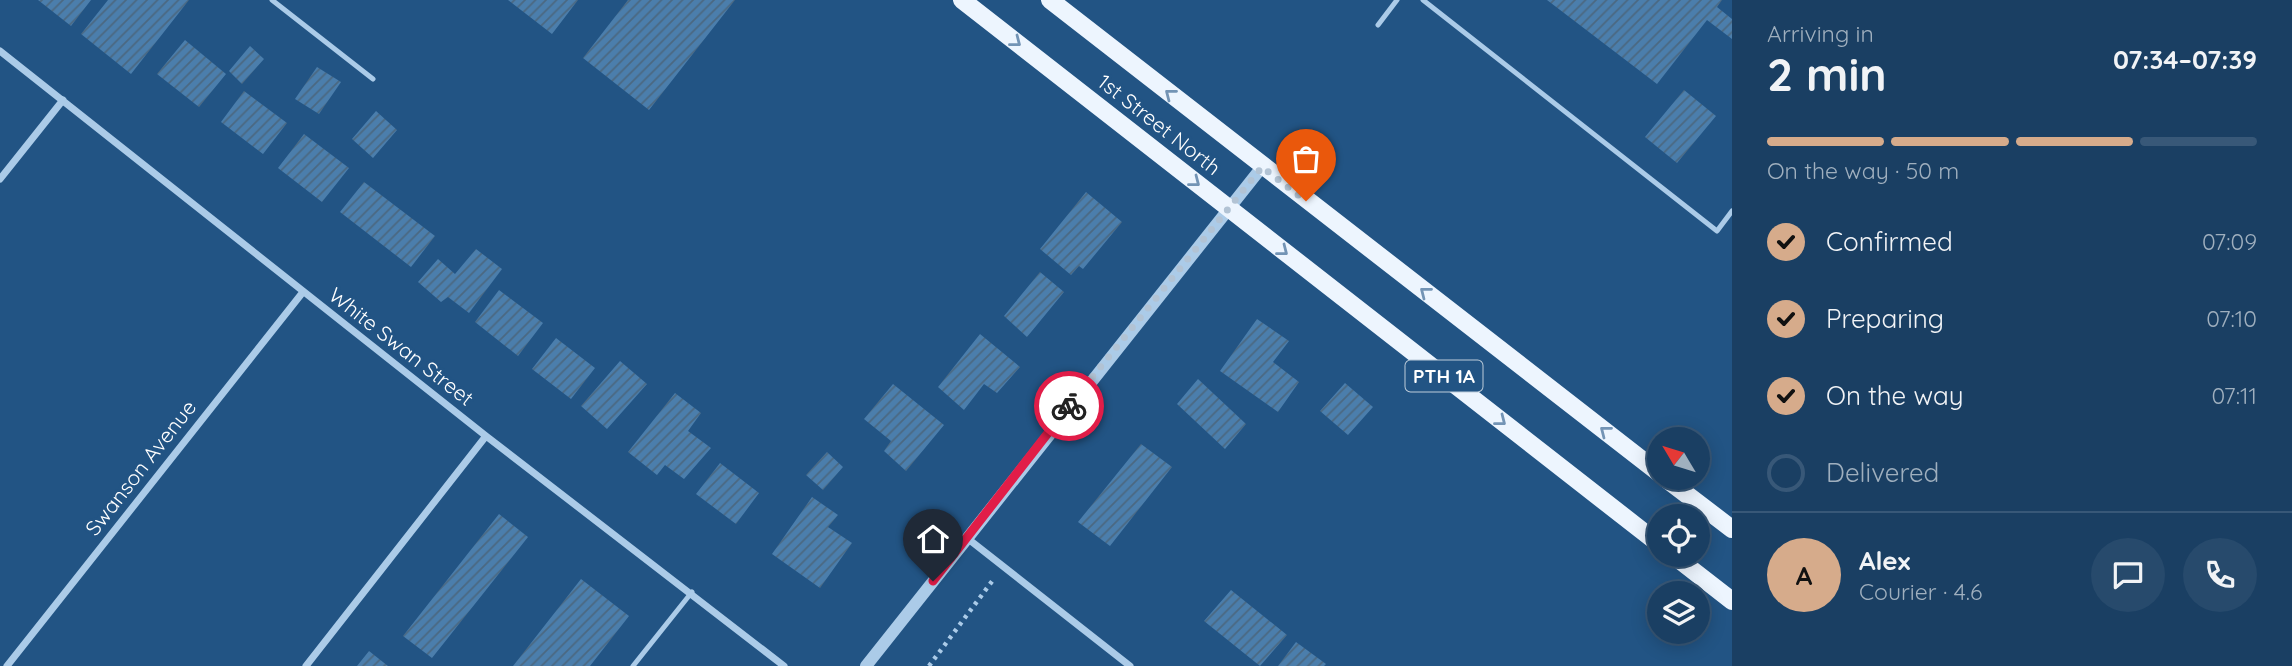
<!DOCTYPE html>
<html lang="en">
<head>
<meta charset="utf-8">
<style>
  body { margin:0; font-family:Quicksand,sans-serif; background:#274a6c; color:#f1f3f6; height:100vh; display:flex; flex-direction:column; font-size:26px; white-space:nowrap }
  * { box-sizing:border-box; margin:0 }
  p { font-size:23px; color:#9fafbe }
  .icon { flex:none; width:38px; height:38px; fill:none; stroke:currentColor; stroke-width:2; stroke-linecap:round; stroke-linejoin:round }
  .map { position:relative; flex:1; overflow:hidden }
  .details { display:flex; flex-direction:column; background:#1a3f63; width:560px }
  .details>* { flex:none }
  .needle { width:46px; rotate:308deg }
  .tools { position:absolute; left:1647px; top:427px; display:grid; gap:14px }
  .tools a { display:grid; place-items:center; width:63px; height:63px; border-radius:50%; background:#1a3f63; box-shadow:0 4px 18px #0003,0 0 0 2px #385878; font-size:35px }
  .pin { position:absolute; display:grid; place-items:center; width:60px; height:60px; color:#fff; margin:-72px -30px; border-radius:50% 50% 50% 0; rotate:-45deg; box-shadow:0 0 7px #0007 }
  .pin .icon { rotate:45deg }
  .courier { position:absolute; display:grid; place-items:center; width:70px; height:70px; margin:-35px; border:5px solid #e11d48; border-radius:50%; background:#fff; color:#222; box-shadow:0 2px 9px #0007 }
  .summary em { font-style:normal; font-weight:700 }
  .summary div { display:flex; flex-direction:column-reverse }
  .summary { display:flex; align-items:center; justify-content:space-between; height:119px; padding:0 35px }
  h1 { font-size:46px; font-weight:700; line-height:52px }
  .bar { display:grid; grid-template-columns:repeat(4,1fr); gap:10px 7px; align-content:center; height:84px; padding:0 35px }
  .bar i { height:9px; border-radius:5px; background:#385878 }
  .bar .selected { background:#d6ab8b }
  .bar p { grid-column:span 4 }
  .line { display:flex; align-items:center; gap:18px; padding:0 35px; border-top:2px solid #385878 }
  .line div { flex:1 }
  .round { display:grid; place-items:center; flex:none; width:74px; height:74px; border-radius:37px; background:#274a6c }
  ol { padding:0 35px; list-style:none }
  li { display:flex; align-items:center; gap:21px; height:77px }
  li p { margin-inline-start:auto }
  li .icon { padding:7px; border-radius:50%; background:#d6ab8b; color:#111; stroke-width:4 }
  li:last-child { color:#9fafbe }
  li i { width:38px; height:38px; border:4px solid #385878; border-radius:50% }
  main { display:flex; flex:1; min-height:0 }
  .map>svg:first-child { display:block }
  .building { fill:url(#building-hatch) }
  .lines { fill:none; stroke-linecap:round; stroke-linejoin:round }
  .path { stroke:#abcbe8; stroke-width:4.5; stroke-dasharray:3.5 5; stroke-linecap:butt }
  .service { stroke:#abcbe8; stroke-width:5 }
  .minor { stroke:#abcbe8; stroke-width:7 }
  .tertiary { stroke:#abcbe8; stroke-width:12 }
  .primary { stroke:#edf5fe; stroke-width:18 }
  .oneway { stroke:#7394b5 }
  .done { stroke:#b2c3d4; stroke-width:7; stroke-dasharray:0 12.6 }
  .route { stroke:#e11d48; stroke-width:9 }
  .labels { text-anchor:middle; stroke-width:6; stroke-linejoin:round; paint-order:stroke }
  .shield { fill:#225484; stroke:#bdccda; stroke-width:2 }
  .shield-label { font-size:19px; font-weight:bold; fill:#fff }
  .street-label { font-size:21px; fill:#fff; stroke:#225484 }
</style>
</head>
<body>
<main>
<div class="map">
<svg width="1732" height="666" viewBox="0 0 1732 666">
  <defs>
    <pattern id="building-hatch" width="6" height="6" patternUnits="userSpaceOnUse" patternTransform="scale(1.75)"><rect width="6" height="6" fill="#4b7eac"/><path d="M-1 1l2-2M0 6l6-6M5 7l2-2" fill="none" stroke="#4b6881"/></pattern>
  </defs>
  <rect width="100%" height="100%" fill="#225484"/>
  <path class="building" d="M38 0H91L71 26Z
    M108 0H189L131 74 81 34Z
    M508 0H578L552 34Z
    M628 0H735L649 110 583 58Z
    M1547 0H1722L1717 7 1732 19V39L1707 20 1657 84Z
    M185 40 226 74 199 107 157 74Z
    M250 46 264 59 242 84 229 71Z
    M317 67 341 82 319 114 295 99Z
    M1684 90 1716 116 1677 163 1645 137Z
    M244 91 287 123 263 154 221 122Z
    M376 111 397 130 373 158 352 139Z
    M304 134 349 168 322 202 278 168Z
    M364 182 435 236 411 267 340 212Z
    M1086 192 1122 222 1083 269 1079 266 1071 275 1040 249Z
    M476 249 502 269 469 313 448 297 441 302 418 282 438 259 455 274Z
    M1040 272 1064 292 1027 337 1004 316Z
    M499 290 543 323 518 356 475 322Z
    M1257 319 1289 341 1273 362 1299 382 1278 412 1220 371Z
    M980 334 1020 367 997 393 984 384 964 410 938 387Z
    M556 338 595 368 571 399 532 369Z
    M620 361 647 384 607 429 581 406Z
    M1198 379 1246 424 1225 449 1177 404Z
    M1345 383 1373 407 1348 435 1320 411Z
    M893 384 944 425 906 471 884 451 891 441 864 419Z
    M675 393 701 413 688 431 711 448 684 479 665 465 657 475 628 452Z
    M1141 444 1172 467 1110 546 1078 522Z
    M827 452 843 467 823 490 806 475Z
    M720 463 759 493 736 524 696 494Z
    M812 497 838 515 828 527 852 543 820 588 772 554Z
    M499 514 528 537 432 658 403 636Z
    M581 579 629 616 590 666H513Z
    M1231 590 1287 635 1260 666 1204 621Z
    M1296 642 1326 664 1324 666H1278Z
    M369 651 388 666H357Z"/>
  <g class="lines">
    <path class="path" d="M929 666 993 580"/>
    <path class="service" d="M272 0 373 79
      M1423 0 1717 231 1732 211
      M1378 25 1397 0
      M633 666 692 592"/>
    <path class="minor" d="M0 51 486 436 784 666
      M0 179 63 100
      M967 538 1130 666
      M7 666 303 292
      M306 666 486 436"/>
    <path class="tertiary" d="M866 666 1262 167"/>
    <path class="primary" d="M962 0 1659 544
      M1050 0 1659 473
      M1665 478 1732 529
      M1673 555 1732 601"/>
  </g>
  <defs><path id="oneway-chevron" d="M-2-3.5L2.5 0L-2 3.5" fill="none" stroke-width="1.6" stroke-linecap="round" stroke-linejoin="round" transform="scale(1.75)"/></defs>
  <g class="oneway">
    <use href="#oneway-chevron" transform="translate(1016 42) rotate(38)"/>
    <use href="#oneway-chevron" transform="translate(1170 94) rotate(-142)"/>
    <use href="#oneway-chevron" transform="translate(1195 182) rotate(38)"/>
    <use href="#oneway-chevron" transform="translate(1283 251) rotate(38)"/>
    <use href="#oneway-chevron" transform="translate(1425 292) rotate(-142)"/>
    <use href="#oneway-chevron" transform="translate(1501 421) rotate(38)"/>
    <use href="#oneway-chevron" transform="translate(1605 431) rotate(-142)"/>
  </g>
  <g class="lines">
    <path class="done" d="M1069 406 1262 167 1306 201"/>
    <path class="route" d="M933 581 1069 406"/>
  </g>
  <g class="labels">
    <rect class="shield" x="1405.5" y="360.5" width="77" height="31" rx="5"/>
    <g class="shield-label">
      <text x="1444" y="383">PTH 1A</text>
    </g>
    <g class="street-label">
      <text transform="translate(1159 125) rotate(38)" y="7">1st Street North</text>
      <text transform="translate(401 347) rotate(38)" y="7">White Swan Street</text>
      <text transform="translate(141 468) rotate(-52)" y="7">Swanson Avenue</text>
    </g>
  </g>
</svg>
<div class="tools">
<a><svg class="needle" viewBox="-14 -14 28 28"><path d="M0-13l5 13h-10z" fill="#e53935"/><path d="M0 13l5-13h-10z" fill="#9fafbe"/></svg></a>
<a><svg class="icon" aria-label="locate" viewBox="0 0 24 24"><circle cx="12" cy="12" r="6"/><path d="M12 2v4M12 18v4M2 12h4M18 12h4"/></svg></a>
<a><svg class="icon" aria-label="layers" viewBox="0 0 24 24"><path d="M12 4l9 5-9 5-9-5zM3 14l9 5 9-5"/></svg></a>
</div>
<div class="pin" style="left:1306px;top:201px;background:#ea580c"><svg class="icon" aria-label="bag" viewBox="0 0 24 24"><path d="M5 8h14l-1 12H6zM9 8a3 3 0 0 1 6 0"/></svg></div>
<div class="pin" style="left:933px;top:581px;background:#1f2937"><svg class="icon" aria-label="home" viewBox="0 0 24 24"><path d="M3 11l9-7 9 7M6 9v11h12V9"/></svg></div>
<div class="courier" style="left:1069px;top:406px"><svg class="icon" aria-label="bike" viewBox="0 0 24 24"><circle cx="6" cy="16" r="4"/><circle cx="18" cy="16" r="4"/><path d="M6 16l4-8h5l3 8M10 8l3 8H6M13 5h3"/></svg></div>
</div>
<section class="details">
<div class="summary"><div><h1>2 min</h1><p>Arriving in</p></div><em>07:34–07:39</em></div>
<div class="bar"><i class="selected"></i><i class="selected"></i><i class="selected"></i><i></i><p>On the way · 50 m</p></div>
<ol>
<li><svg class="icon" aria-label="check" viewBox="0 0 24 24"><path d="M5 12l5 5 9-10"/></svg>Confirmed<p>07:09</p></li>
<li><svg class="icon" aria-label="check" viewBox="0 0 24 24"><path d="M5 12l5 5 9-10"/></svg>Preparing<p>07:10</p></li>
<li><svg class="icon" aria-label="check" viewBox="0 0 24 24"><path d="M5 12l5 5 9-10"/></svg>On the way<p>07:11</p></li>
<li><i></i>Delivered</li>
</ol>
<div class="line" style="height:126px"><b class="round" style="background:#d6ab8b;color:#111">A</b><div><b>Alex</b><p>Courier · 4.6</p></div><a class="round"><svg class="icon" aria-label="chat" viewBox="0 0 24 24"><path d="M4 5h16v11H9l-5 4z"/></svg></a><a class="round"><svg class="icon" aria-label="phone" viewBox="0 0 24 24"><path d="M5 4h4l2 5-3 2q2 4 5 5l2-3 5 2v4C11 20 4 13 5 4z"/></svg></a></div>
</section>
</main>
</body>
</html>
